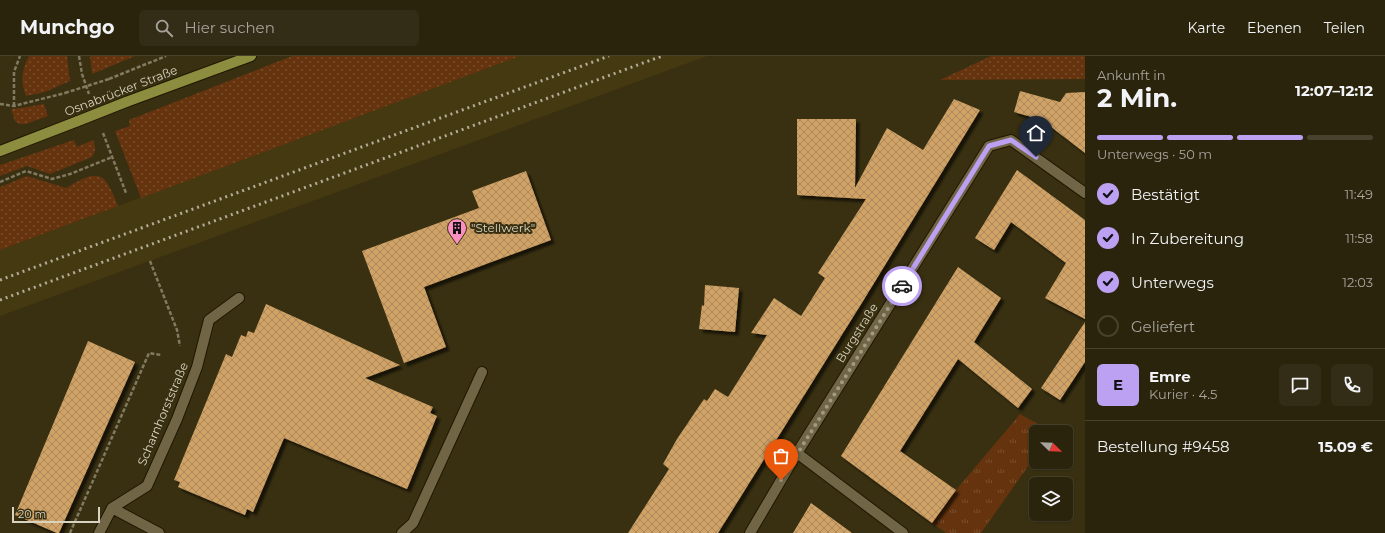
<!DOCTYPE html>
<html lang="de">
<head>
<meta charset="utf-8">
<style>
  body { margin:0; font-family:Montserrat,sans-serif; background:#332c16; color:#f1f3f6; height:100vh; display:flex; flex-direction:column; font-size:15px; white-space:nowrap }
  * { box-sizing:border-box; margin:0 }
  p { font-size:13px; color:#a6a49d }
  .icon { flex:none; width:22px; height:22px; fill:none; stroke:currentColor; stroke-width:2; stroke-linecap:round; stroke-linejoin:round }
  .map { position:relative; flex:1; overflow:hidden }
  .panel { display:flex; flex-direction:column; background:#2b240d; width:300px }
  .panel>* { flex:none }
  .needle { width:26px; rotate:113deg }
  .tools { position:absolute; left:1029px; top:369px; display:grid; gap:8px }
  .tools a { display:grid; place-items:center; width:44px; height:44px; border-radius:6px; background:#2b240d; box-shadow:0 1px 3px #0004,0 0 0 1px #47412e; font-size:20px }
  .scale { position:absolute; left:12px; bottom:10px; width:88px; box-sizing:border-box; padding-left:4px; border:2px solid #d8d3c1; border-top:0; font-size:11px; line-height:14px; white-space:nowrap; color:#d8d3c1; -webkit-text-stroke:3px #393011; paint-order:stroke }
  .pin { position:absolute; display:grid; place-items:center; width:34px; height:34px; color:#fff; margin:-41px -17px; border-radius:50% 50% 50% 0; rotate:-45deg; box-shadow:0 0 4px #0007 }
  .pin .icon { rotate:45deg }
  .courier { position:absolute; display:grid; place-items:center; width:40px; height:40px; margin:-20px; border:3px solid #bca0f2; border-radius:50%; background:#fff; color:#222; box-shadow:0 1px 5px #0007 }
  .summary em { font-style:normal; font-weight:700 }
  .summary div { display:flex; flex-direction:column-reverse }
  .summary { display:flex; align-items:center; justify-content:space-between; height:68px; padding:0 12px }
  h1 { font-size:26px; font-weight:700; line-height:30px }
  .bar { display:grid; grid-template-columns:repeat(4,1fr); gap:6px 4px; align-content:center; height:48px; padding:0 12px }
  .bar i { height:5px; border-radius:3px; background:#47412e }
  .bar .current { background:#bca0f2 }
  .bar p { grid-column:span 4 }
  .line { display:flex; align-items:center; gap:10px; padding:0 12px; border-top:1px solid #47412e }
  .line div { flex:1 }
  .round { display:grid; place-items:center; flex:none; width:42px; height:42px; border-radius:6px; background:#332c16 }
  ol { padding:0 12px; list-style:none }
  li { display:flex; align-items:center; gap:12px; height:44px }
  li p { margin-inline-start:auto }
  li .icon { padding:4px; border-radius:50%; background:#bca0f2; color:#111; stroke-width:4 }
  li:last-child { color:#a6a49d }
  li i { width:22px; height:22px; border:2px solid #47412e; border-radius:50% }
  header { display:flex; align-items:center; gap:24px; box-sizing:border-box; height:56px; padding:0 20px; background:#2b240d; border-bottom:1px solid #47412e }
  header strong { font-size:19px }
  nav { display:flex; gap:22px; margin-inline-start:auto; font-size:14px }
  .search { width:280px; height:36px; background:#332c16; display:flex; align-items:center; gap:10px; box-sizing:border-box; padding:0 14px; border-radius:6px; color:#a6a49d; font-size:15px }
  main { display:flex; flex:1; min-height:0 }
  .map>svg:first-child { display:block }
  .built { fill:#443911 }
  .grass { fill:url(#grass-dots) }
  .park { fill:url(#park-tufts) }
  .building { fill:url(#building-cross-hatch); filter:url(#shadow) }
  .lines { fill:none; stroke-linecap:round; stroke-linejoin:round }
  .minor-casing { stroke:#201700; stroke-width:12 }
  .major-casing { stroke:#201700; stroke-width:12 }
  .path { stroke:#817a61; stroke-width:2.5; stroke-dasharray:4 2; stroke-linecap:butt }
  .minor { stroke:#706646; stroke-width:10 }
  .major { stroke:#8c8d3e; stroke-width:10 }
  .rail { stroke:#b3ad98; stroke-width:3; stroke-dasharray:2 4; stroke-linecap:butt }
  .major-bridge-casing { stroke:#201700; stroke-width:12; stroke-linecap:butt }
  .path-bridge { stroke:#817a61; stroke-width:2.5; stroke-dasharray:4 2; stroke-linecap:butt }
  .major-bridge { stroke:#8c8d3e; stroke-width:10 }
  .done { stroke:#a09a83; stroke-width:4; stroke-dasharray:0 7.2 }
  .route { stroke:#bca0f2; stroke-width:5 }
  .labels { text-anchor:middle; stroke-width:4; stroke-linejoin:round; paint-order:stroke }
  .street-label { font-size:12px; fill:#d8d3c1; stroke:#393011 }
  .poi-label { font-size:12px; fill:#d8d3c1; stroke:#393011; text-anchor:start }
</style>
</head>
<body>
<header>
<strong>Munchgo</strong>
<div class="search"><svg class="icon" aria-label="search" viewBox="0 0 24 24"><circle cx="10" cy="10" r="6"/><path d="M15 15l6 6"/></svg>Hier suchen</div>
<nav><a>Karte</a><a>Ebenen</a><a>Teilen</a></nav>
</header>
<main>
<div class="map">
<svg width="1085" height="477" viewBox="0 0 1085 477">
  <defs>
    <pattern id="grass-dots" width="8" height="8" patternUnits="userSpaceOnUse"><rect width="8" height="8" fill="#65330d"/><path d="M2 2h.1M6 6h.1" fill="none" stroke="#7a502e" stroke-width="1.8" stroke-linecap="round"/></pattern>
    <pattern id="park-tufts" width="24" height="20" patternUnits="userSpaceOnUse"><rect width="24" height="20" fill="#65330d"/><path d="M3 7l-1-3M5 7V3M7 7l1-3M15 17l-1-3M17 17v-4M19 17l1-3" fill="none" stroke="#7a502e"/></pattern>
    <pattern id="building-cross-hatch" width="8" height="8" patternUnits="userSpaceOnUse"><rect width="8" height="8" fill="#d0a266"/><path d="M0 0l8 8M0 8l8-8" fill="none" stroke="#ac895b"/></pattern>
    <filter id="shadow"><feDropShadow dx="3.5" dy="3.5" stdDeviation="1" flood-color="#0009"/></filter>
  </defs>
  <rect width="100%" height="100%" fill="#393011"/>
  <path class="built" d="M520 0H707L0 260V194Z"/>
  <path class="grass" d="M29 0H67L70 25 45 36 26 40C20 25 22 13 29 0Z
    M90 0H135L92 18Z
    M292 0H520L141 142 115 75 130 70 129 64Z
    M991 0H1085V23L940 24Z
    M44 48 48 60 26 68H19L15 65 11 53 21 52Z
    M74 84 77 91 93 84C96 91 96 95 92 101L50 118 27 110 0 120V109Z
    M27 120 66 132C78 126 97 111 107 127 112 134 115 143 118 150L0 194V131Z"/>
  <path class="park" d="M1020 358 1052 376H1036V399L981 477H946L932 467 956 434Z"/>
  <path class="building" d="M1020 35 1060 46 1066 37 1085 36V97L1042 64 1014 56Z
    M954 43 980 54 863 245 718 477H628L669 413 663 408 677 383 704 343 707 345 715 333 728 341 767 279 751 277 774 242 801 260 825 222 818 217 866 143 797 139V63H856L855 132 887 72 923 94Z
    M1017 114 1085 164V263L1045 242 1066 207 1011 166 994 194 975 182Z
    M526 115 551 184 424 231 446 291 404 307 362 195 479 152 472 135Z
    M958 211 1001 242 974 286 1032 333 1018 352 958 303 900 395 956 434 932 467 841 400Z
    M705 229 739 232 735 276 699 273 702 249 704 250Z
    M266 248 400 309 365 322 433 351 430 357 437 360 407 433 284 382 253 456 247 453 245 459 178 431 180 426 174 424 226 298 232 301 241 279 246 281 248 275 254 277Z
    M1085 266V306L1060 344 1041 332Z
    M88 285 135 306 59 477H57L15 459Z
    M811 447 852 477H793Z"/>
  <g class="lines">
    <g class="minor-casing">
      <path id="minor" d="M797 397 903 477
        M112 452 159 477
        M99 477 112 452 147 430 177 363 197 311 209 264 239 242
        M402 477 413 467 482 316
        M750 477 797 397 989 90 1011 84 1085 137"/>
    </g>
    <g class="major-casing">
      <path id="major" d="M126 46 251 0
        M0 95 78 65"/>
    </g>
    <path class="path" d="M79 0 82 18 89 38
      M109 23 166 0
      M0 48 14 50 65 37
      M14 50V16L20 0
      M103 77 126 137
      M0 126 26 115 52 123 70 118 112 101
      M150 205 177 274 180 290
      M70 477 149 297 161 299"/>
    <use href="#minor" class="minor"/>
    <use href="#major" class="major"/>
    <path class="rail" d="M0 224 609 0
      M0 244 662 0"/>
    <g class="major-bridge-casing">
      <path id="major-bridge" d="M78 65 126 46"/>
    </g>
    <path class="path-bridge" d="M65 37 109 23"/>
    <use href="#major-bridge" class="major-bridge"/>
  </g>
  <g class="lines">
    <path class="done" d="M781 424 902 230"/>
    <path class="route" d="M902 230 989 90 1011 84 1036 101"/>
  </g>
  <defs>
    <g id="building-pin" transform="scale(1)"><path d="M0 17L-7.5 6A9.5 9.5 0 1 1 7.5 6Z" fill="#fc8fc2" stroke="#393011"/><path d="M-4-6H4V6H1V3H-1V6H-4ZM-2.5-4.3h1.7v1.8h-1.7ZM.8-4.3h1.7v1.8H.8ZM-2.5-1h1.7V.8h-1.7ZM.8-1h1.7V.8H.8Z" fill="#111"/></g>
  </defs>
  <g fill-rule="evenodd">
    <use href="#building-pin" x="457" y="172"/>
  </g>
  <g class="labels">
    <g class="street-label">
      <text transform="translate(121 35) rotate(-21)" y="4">Osnabrücker Straße</text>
      <text transform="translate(857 277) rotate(-58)" y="4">Burgstraße</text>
      <text transform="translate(163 358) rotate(-67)" y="4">Scharnhorststraße</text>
    </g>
    <g class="poi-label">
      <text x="471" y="176">"Stellwerk"</text>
    </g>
  </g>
</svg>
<div class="tools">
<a><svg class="needle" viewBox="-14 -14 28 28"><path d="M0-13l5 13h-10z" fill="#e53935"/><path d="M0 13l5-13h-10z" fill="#a6a49d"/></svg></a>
<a><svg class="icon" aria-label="layers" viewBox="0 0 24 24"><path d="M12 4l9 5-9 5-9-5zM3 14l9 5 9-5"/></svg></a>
</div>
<div class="scale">20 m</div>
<div class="pin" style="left:781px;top:424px;background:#ea580c"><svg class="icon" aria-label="bag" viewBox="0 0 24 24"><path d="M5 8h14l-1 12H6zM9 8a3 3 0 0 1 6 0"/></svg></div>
<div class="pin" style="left:1036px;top:101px;background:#1f2937"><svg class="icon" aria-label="home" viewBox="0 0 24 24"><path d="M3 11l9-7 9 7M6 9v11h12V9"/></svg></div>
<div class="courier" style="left:902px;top:230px"><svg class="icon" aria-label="car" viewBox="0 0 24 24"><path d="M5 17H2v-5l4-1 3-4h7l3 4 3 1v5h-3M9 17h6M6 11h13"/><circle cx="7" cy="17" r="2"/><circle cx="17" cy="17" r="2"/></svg></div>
</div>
<section class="panel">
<div class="summary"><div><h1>2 Min.</h1><p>Ankunft in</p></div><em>12:07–12:12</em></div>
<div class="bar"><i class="current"></i><i class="current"></i><i class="current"></i><i></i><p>Unterwegs · 50 m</p></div>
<ol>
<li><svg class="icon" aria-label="check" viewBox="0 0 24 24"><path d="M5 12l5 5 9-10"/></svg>Bestätigt<p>11:49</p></li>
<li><svg class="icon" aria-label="check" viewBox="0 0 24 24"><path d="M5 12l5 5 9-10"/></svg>In Zubereitung<p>11:58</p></li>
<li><svg class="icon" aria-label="check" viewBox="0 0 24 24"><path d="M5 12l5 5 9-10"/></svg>Unterwegs<p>12:03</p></li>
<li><i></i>Geliefert</li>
</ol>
<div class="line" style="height:72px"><b class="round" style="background:#bca0f2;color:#111">E</b><div><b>Emre</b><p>Kurier · 4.5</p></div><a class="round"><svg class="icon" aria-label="chat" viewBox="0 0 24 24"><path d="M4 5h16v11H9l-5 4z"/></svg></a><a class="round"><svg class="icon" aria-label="phone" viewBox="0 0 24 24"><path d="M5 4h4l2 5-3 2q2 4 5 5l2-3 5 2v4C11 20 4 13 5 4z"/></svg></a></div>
<div class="line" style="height:52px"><div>Bestellung #9458</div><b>15.09 €</b></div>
</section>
</main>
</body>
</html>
